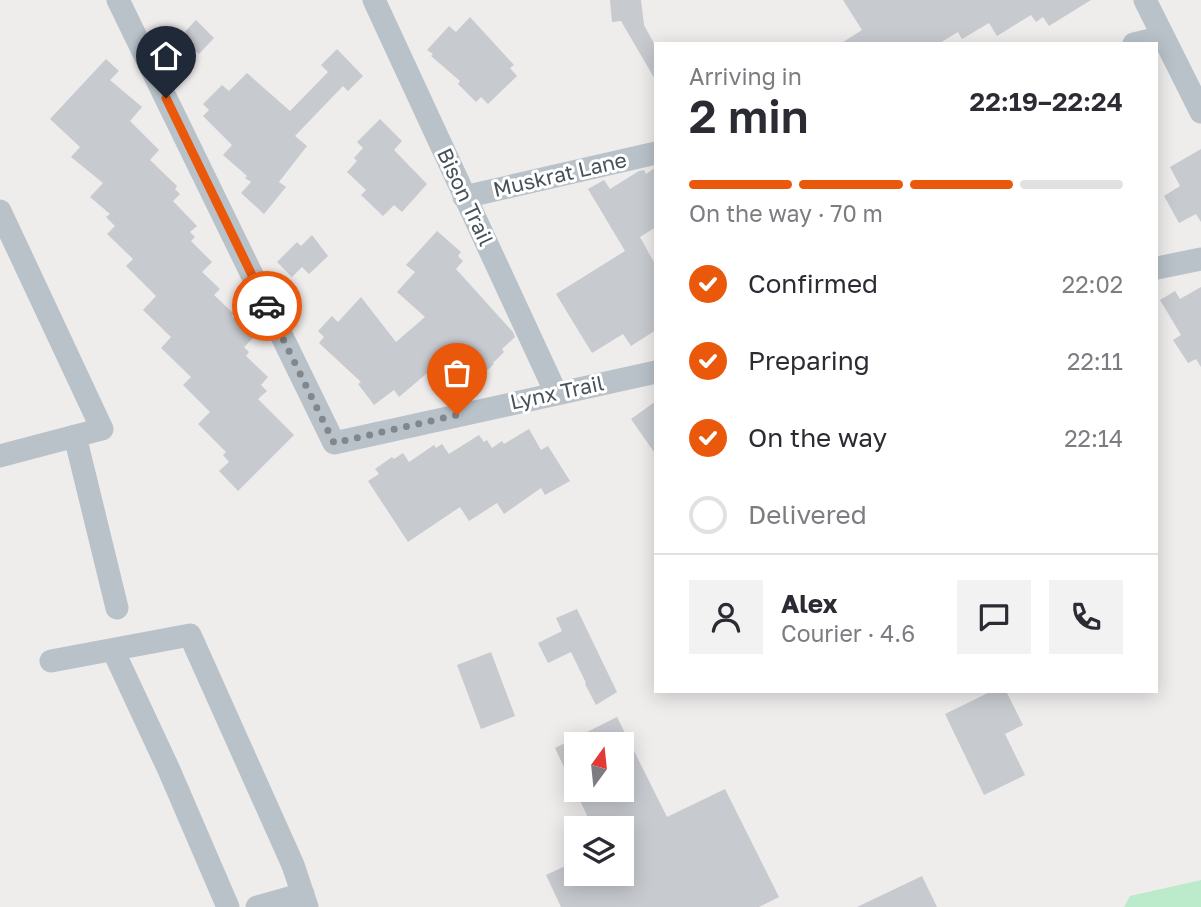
<!DOCTYPE html>
<html lang="en">
<head>
<meta charset="utf-8">
<style>
  body { margin:0; font-family:"Golos Text",sans-serif; background:#f2f2f3; color:#2b2b33; height:100vh; display:flex; flex-direction:column; font-size:26px; white-space:nowrap }
  * { box-sizing:border-box; margin:0 }
  p { font-size:23px; color:#7c7c81 }
  .icon { flex:none; width:38px; height:38px; fill:none; stroke:currentColor; stroke-width:2; stroke-linecap:round; stroke-linejoin:round }
  .map { position:relative; flex:1; overflow:hidden }
  .side { position:absolute; left:654px; top:42px; width:504px; height:651px; display:flex; flex-direction:column; background:#fff; border-radius:0px; box-shadow:0 4px 18px #0003 }
  .side>* { flex:none }
  .needle { width:46px; rotate:15deg }
  .controls { position:absolute; left:564px; top:732px; display:grid; gap:14px }
  .controls a { display:grid; place-items:center; width:70px; height:70px; border-radius:0px; background:#fff; box-shadow:0 4px 18px #0003; font-size:35px }
  .pin { position:absolute; display:grid; place-items:center; width:60px; height:60px; color:#fff; margin:-72px -30px; border-radius:50% 50% 50% 0; rotate:-45deg; box-shadow:0 0 7px #0007 }
  .pin .icon { rotate:45deg }
  .courier { position:absolute; display:grid; place-items:center; width:70px; height:70px; margin:-35px; border:5px solid #ea580c; border-radius:50%; background:#fff; color:#222; box-shadow:0 2px 9px #0007 }
  .headline em { font-style:normal; font-weight:600 }
  .headline div { display:flex; flex-direction:column-reverse }
  .headline { display:flex; align-items:center; justify-content:space-between; height:119px; padding:0 35px }
  h1 { font-size:46px; font-weight:600; line-height:52px }
  .bar { display:grid; grid-template-columns:repeat(4,1fr); gap:10px 7px; align-content:center; height:84px; padding:0 35px }
  .bar i { height:9px; border-radius:5px; background:#e1e1e2 }
  .bar .active { background:#ea580c }
  .bar p { grid-column:span 4 }
  .line { display:flex; align-items:center; gap:18px; padding:0 35px; border-top:2px solid #e1e1e2 }
  .line div { flex:1 }
  .round { display:grid; place-items:center; flex:none; width:74px; height:74px; border-radius:0px; background:#f2f2f3 }
  ol { padding:0 35px; list-style:none }
  li { display:flex; align-items:center; gap:21px; height:77px }
  li p { margin-inline-start:auto }
  li .icon { padding:7px; border-radius:50%; background:#ea580c; color:#fff; stroke-width:4 }
  li:last-child { color:#7c7c81 }
  li i { width:38px; height:38px; border:4px solid #e1e1e2; border-radius:50% }
  .map>svg:first-child { display:block }
  .green { fill:#bcebcb }
  .building { fill:#c7cacf; fill-rule:evenodd }
  .lines { fill:none; stroke-linecap:round; stroke-linejoin:round }
  .minor { stroke:#b8c2c8; stroke-width:23 }
  .done { stroke:#81878c; stroke-width:7; stroke-dasharray:0 12.6 }
  .route { stroke:#ea580c; stroke-width:9 }
  .labels { text-anchor:middle; stroke-width:6; stroke-linejoin:round; paint-order:stroke }
  .street-label { font-size:21px; fill:#465158; stroke:#fff }
</style>
</head>
<body>
<div class="map">
<svg width="1201" height="907" viewBox="0 0 1201 907">
  <rect width="100%" height="100%" fill="#efecec"/>
  <path class="green" d="M1201 880V907H1124L1130 896Z"/>
  <path class="building" d="M610 0H641L644 25 656 47V81L621 21 612 22Z
    M843 0H1091L1049 26 1043 17 1036 22 1031 15 997 36 989 23 962 39 958 32 938 44H840L862 30Z
    M470 17 514 65 510 68 517 76 488 104 481 97 476 102 458 84 460 81 431 56 433 54 427 50 449 26 456 32Z
    M196 20 214 38 199 54 180 37Z
    M337 49 363 76 348 91 343 86 295 136 307 146 279 182 286 187 264 214 241 193 251 182 245 178 247 176 223 155 232 145 203 116 209 110 203 104 222 85 229 91 247 73 290 111 328 72 321 65Z
    M106 59 119 71 110 80 142 107 130 121 159 150 150 160 177 186 175 189 180 194 173 201 197 226 190 232 195 237 191 241 212 262 202 272 220 289 214 295 234 314 232 316 253 338 244 347 249 352 246 356 268 377 261 385 267 391 258 399 294 435 238 491 219 471 229 462 223 455 226 452 198 424 210 412 183 385 191 377 161 348 171 337 143 310 156 296 126 266 133 259 107 234 115 226 106 217 110 214 90 197 103 183 71 157 80 147 50 119Z
    M380 119 402 141 394 150 427 184 402 212 394 205 383 216 361 195 366 190 347 172 357 161 354 158 363 148 357 142Z
    M1201 149V222L1196 214 1179 223 1164 196 1180 186 1170 167Z
    M656 167V227L640 237 656 266V330L631 346 623 334 592 353 556 294 625 251 588 189 604 180 610 189 639 171 644 170 646 174Z
    M437 231 461 252 458 256 463 261 456 269 513 332 515 337 502 349 504 352 493 363 494 364 478 379 473 374 460 386 439 363 399 397 394 390 374 405 358 384 361 382 319 343 324 337 318 331 332 316 338 322 361 297 396 342 425 317 397 292 415 272 406 265Z
    M312 235 328 256 309 274 302 267 292 277 277 262 297 242 301 246Z
    M1201 287V367L1196 359 1188 363 1173 340 1181 335 1160 300 1175 291 1180 299Z
    M656 401V455L631 419Z
    M529 429 541 450 548 446 570 481 545 495 541 488 504 514 497 503 469 521 460 507 408 542 368 481 379 474 375 469 392 457 394 459 403 453 409 462 434 445 436 448 442 444 449 454 479 435 484 442 487 440 492 448 502 441 504 444Z
    M577 609 617 692 596 705 585 684 586 683 571 652 548 663 538 643 562 631 556 618Z
    M491 652 515 716 481 729 457 665Z
    M992 691H1006L1023 725 1005 734 1025 775 984 795 945 714Z
    M617 717 667 817 725 789 779 897 759 907H561L546 875 576 861V873H621V828H593L555 748ZM576 744H621V789H576Z
    M922 876 937 907H857Z"/>
  <g class="lines">
    <path class="minor" d="M118 0 334 443 656 372
      M374 0 556 393
      M1145 0 1201 112
      M1134 44 1163 37
      M464 197 656 153
      M0 211 102 429 0 456
      M1157 268 1201 259
      M75 436 117 608
      M113 650 169 770 228 907
      M51 661 190 635 293 865 307 907
      M257 907 303 894"/>
  </g>
  <g class="lines">
    <path class="done" d="M267 306 334 443 457 415"/>
    <path class="route" d="M166 98 267 306"/>
  </g>
  <g class="labels">
    <g class="street-label">
      <text transform="translate(560 175) rotate(-13)" y="7">Muskrat Lane</text>
      <text transform="translate(465 197) rotate(65)" y="7">Bison Trail</text>
      <text transform="translate(557 393) rotate(-12)" y="7">Lynx Trail</text>
    </g>
  </g>
</svg>
<div class="controls">
<a><svg class="needle" viewBox="-14 -14 28 28"><path d="M0-13l5 13h-10z" fill="#e53935"/><path d="M0 13l5-13h-10z" fill="#7c7c81"/></svg></a>
<a><svg class="icon" aria-label="layers" viewBox="0 0 24 24"><path d="M12 4l9 5-9 5-9-5zM3 14l9 5 9-5"/></svg></a>
</div>
<div class="pin" style="left:457px;top:415px;background:#ea580c"><svg class="icon" aria-label="bag" viewBox="0 0 24 24"><path d="M5 8h14l-1 12H6zM9 8a3 3 0 0 1 6 0"/></svg></div>
<div class="pin" style="left:166px;top:98px;background:#1f2937"><svg class="icon" aria-label="home" viewBox="0 0 24 24"><path d="M3 11l9-7 9 7M6 9v11h12V9"/></svg></div>
<div class="courier" style="left:267px;top:306px"><svg class="icon" aria-label="car" viewBox="0 0 24 24"><path d="M5 17H2v-5l4-1 3-4h7l3 4 3 1v5h-3M9 17h6M6 11h13"/><circle cx="7" cy="17" r="2"/><circle cx="17" cy="17" r="2"/></svg></div>
<section class="side">
<div class="headline"><div><h1>2 min</h1><p>Arriving in</p></div><em>22:19–22:24</em></div>
<div class="bar"><i class="active"></i><i class="active"></i><i class="active"></i><i></i><p>On the way · 70 m</p></div>
<ol>
<li><svg class="icon" aria-label="check" viewBox="0 0 24 24"><path d="M5 12l5 5 9-10"/></svg>Confirmed<p>22:02</p></li>
<li><svg class="icon" aria-label="check" viewBox="0 0 24 24"><path d="M5 12l5 5 9-10"/></svg>Preparing<p>22:11</p></li>
<li><svg class="icon" aria-label="check" viewBox="0 0 24 24"><path d="M5 12l5 5 9-10"/></svg>On the way<p>22:14</p></li>
<li><i></i>Delivered</li>
</ol>
<div class="line" style="height:126px"><a class="round"><svg class="icon" aria-label="person" viewBox="0 0 24 24"><circle cx="12" cy="8" r="4"/><path d="M4 21q1-7 8-7t8 7"/></svg></a><div><b>Alex</b><p>Courier · 4.6</p></div><a class="round"><svg class="icon" aria-label="chat" viewBox="0 0 24 24"><path d="M4 5h16v11H9l-5 4z"/></svg></a><a class="round"><svg class="icon" aria-label="phone" viewBox="0 0 24 24"><path d="M5 4h4l2 5-3 2q2 4 5 5l2-3 5 2v4C11 20 4 13 5 4z"/></svg></a></div>
</section>
</div>
</body>
</html>
